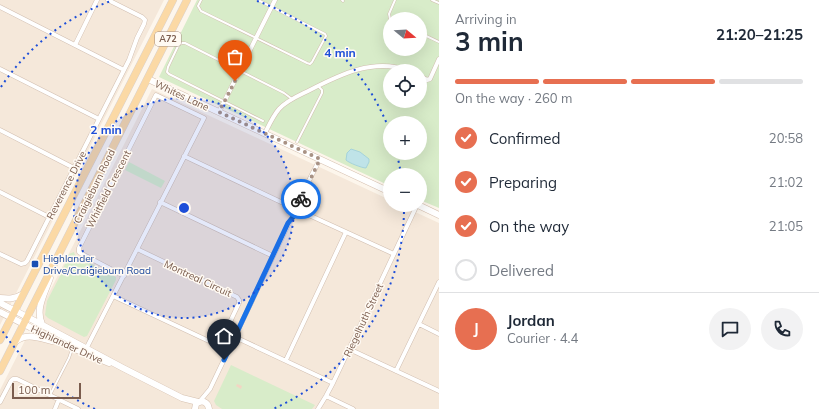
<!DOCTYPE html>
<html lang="en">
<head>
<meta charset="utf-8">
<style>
  body { margin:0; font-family:Mulish,sans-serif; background:#f2f2f3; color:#1f2937; height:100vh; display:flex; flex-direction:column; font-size:15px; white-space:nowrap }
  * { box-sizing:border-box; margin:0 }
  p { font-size:13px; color:#747a83 }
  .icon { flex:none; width:22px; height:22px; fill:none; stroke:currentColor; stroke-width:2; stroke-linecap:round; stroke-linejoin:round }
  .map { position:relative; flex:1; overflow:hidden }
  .drawer { display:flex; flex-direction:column; background:#fff; width:380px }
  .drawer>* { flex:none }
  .needle { width:26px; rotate:108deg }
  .buttons { position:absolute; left:383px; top:12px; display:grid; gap:8px }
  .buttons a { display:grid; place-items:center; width:44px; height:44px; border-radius:50%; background:#fff; box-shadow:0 4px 16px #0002; font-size:20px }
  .scale { position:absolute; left:12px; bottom:10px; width:69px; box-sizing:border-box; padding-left:4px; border:2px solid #7a5c4d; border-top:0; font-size:11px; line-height:14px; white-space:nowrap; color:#7a5c4d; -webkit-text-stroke:3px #fffaf3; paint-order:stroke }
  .pin { position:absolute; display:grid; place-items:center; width:34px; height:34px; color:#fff; margin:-41px -17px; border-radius:50% 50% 50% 0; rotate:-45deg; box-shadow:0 0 4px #0007 }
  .pin .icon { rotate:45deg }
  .courier { position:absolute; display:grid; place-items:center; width:40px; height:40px; margin:-20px; border:3px solid #1a73e8; border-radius:50%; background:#fff; color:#222; box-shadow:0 1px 5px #0007 }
  .overview em { font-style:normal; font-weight:700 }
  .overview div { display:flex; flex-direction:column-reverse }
  .overview { display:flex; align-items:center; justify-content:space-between; height:68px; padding:0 16px }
  h1 { font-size:26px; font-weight:700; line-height:30px }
  .bar { display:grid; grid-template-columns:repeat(4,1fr); gap:6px 4px; align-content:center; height:48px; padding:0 16px }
  .bar i { height:5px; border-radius:3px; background:#e0e1e3 }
  .bar .selected { background:#e76f51 }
  .bar p { grid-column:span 4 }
  .line { display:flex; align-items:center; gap:10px; padding:0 16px; border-top:1px solid #e0e1e3 }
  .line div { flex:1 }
  .round { display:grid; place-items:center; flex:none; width:42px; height:42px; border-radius:21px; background:#f2f2f3 }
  ol { padding:0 16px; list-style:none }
  li { display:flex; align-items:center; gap:12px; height:44px }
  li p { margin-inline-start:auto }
  li .icon { padding:4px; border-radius:50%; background:#e76f51; color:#fff; stroke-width:4 }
  li:last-child { color:#747a83 }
  li i { width:22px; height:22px; border:2px solid #e0e1e3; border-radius:50% }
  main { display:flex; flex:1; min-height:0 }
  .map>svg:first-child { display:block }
  .residential { fill:#f5e8da }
  .green { fill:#d8ecc9; fill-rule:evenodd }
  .water { fill:#bfe3e8; stroke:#a5d3da }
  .building { fill:#f3d5c3 }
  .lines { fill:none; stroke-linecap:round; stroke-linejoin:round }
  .lane-casing { stroke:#d1beb0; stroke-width:3 }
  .street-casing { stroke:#d1beb0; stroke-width:5 }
  .secondary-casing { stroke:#d6c0b0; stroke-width:7 }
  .primary-casing { stroke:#dad1cd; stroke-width:8 }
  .lane { stroke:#fff; stroke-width:2 }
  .street { stroke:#fff; stroke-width:4 }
  .secondary { stroke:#fff; stroke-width:6 }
  .primary { stroke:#fbd9a5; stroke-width:7 }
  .done { stroke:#a89285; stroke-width:4; stroke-dasharray:0 7.2 }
  .route { stroke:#1a73e8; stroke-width:5 }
  .ring { fill:none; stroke:#1d4ed8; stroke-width:2; stroke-dasharray:2 4 }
  .transit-dot { fill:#1a4fb4; stroke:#fffaf3; stroke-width:1.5 }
  .labels { text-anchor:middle; stroke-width:3; stroke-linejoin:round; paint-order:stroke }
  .shield { fill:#fffaf3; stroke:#a28b7f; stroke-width:1 }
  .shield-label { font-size:9px; font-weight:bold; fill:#7a5c4d }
  .street-label { font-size:10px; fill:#7a5c4d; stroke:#fffaf3 }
  .transit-label { font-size:10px; fill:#164399; stroke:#fffaf3; text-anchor:start }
  .centre { fill:#1d4ed8; stroke:#fffaf3; stroke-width:2 }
  .ring-label { font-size:12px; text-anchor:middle; font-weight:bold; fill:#1d4ed8; stroke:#fffaf3; stroke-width:3; stroke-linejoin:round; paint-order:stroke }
</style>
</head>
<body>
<main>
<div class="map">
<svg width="439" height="409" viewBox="0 0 439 409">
  <rect width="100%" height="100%" fill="#fdf6ec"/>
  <path class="residential" d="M0 0H164L0 325Z
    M152 89 390 200V205H400L439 223V409H0V390Z"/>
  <path class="green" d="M197 0H439V208L420 200V175H390V186L159 77ZM390 19H420V49H390ZM390 71H420V101H390ZM390 123H420V153H390Z
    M129 162 165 181 161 188 125 170Z
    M74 252 75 255 116 277V280L87 336 84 337 48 318 45 315 47 301 61 274 69 254Z
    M231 365 315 405 312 409H222L216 405 214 401Z"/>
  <path class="water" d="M351 149 360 152 369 159V162L366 168C362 168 349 163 346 160L347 153Z"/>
  <path class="building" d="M237 384 242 386 241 389 236 386Z"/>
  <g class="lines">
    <g class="lane-casing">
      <path id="lane" d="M201 0 198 6 201 11 307 63 310 64 312 62 326 36 325 34 258 0
        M342 0 343 1
        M432 0 439 3
        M390 19 389 14 395 0
        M420 33 439 42
        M263 121 169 74 167 72 168 67 179 44 182 43H185L284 93 292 99
        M297 142 322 93V90L319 87
        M50 395 69 358 72 349"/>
    </g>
    <g class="street-casing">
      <path id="street" d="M0 7 124 70
        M75 45 97 0
        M0 69 99 119
        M420 76 427 80 430 79 439 59
        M219 112 275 0
        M0 130 74 168
        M265 133C269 125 273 116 279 109 287 100 300 95 310 90 339 75 375 57 408 71
        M184 156 281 202 293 204
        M0 192 49 217
        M160 202 273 256
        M291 208a5 5 0 1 1 10 0a5 5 0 1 1-10 0Z
        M300 206C302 191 313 173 320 159
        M299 212 311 216 394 254
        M0 254 21 264 25 263 27 261 129 60 137 38 144 24 145 20 142 17 108 0
        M113 296 211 342 216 344 221 341 239 303V300L237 297 137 249
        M419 324 439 334
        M235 337 333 383
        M86 349 204 118 156 95 79 248V252L82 254 124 276
        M349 349 439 391
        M286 360 346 232
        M396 371 439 282
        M326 396 353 409
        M200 401 210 389 289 223 296 213
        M0 402 11 381 13 379H17L78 409
        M55 409 59 399
        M318 409 326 396 333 383 417 205"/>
    </g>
    <g class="secondary-casing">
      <path id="secondary" d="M148 79 390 192
        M418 205 439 215
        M0 298C10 299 14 299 23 294
        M0 303 33 320 123 368 182 398 198 402
        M0 312 65 345 109 363
        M42 324C35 309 45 293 50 278
        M15 342C26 332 39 338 52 341
        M195 409 196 404C202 399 208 402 209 409"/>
    </g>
    <g class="primary-casing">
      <path id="primary" d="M0 340 173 0
        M0 371 187 0"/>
    </g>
    <use href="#lane" class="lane"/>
    <use href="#street" class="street"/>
    <use href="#secondary" class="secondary"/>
    <use href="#primary" class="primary"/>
  </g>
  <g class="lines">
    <path class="done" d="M235 81 219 112 320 159 301 199"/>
    <path class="route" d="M224 360 288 223 293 217 300 210 301 199"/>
  </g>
  <circle cx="184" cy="208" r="110" fill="#1d4ed8" fill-opacity=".12"/>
  <g class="ring">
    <circle cx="184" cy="208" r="110"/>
    <path d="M95 409A220 220 0 0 1 1 329M1 87A220 220 0 0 1 111 1M257 1A220 220 0 0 1 389 129M397 155A220 220 0 0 1 401 174M404 206A220 220 0 0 1 273 409"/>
  </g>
  <rect class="transit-dot" x="31" y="260" width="8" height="8" rx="2"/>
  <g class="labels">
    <rect class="shield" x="155" y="32" width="26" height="14" rx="3"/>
    <g class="shield-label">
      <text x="168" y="42">A72</text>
    </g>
    <g class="street-label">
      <text transform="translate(182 95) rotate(25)" y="4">Whites Lane</text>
      <text transform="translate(66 185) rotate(-63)" y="4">Reverence Drive</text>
      <text transform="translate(94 186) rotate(-64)" y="4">Craigieburn Road</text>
      <text transform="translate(108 189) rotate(-63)" y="4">Whitfield Crescent</text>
      <text transform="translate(198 278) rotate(25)" y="4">Montreal Circuit</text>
      <text transform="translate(363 320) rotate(-65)" y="4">Riegelhuth Street</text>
      <text transform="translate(67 344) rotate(25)" y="4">Highlander Drive</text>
    </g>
    <g class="transit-label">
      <text x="43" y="262">Highlander<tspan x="43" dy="12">Drive/Craigieburn Road</tspan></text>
    </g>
  </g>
  <circle cx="184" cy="208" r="6" class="centre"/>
  <g class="ring-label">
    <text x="340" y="57">4 min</text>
    <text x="106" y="134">2 min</text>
  </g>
</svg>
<div class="buttons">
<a><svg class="needle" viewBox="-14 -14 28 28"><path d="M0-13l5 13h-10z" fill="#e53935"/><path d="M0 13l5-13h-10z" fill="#747a83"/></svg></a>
<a><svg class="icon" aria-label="locate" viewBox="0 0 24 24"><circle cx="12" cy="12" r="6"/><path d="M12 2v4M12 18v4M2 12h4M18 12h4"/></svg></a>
<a>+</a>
<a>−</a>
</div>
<div class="scale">100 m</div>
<div class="pin" style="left:235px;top:81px;background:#ea580c"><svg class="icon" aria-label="bag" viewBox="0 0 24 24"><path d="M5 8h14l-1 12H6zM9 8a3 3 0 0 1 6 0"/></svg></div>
<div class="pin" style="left:224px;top:360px;background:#1f2937"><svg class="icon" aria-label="home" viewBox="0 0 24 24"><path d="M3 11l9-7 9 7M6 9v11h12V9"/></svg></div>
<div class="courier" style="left:301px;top:199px"><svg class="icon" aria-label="bike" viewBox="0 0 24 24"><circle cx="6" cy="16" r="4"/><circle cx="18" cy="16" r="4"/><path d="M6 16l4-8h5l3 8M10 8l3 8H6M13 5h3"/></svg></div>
</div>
<section class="drawer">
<div class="overview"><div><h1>3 min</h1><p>Arriving in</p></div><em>21:20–21:25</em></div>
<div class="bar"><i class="selected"></i><i class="selected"></i><i class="selected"></i><i></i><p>On the way · 260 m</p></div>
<ol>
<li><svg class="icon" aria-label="check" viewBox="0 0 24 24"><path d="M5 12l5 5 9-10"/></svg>Confirmed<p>20:58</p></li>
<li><svg class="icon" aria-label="check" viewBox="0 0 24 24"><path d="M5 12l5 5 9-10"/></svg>Preparing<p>21:02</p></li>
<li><svg class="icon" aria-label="check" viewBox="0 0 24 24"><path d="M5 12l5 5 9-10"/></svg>On the way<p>21:05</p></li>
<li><i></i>Delivered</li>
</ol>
<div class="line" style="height:72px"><b class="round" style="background:#e76f51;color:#fff">J</b><div><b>Jordan</b><p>Courier · 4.4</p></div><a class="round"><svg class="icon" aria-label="chat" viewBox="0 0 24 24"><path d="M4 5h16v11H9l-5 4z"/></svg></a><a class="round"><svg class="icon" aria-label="phone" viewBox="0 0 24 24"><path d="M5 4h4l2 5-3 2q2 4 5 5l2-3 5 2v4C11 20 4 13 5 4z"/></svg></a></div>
</section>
</main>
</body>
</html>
